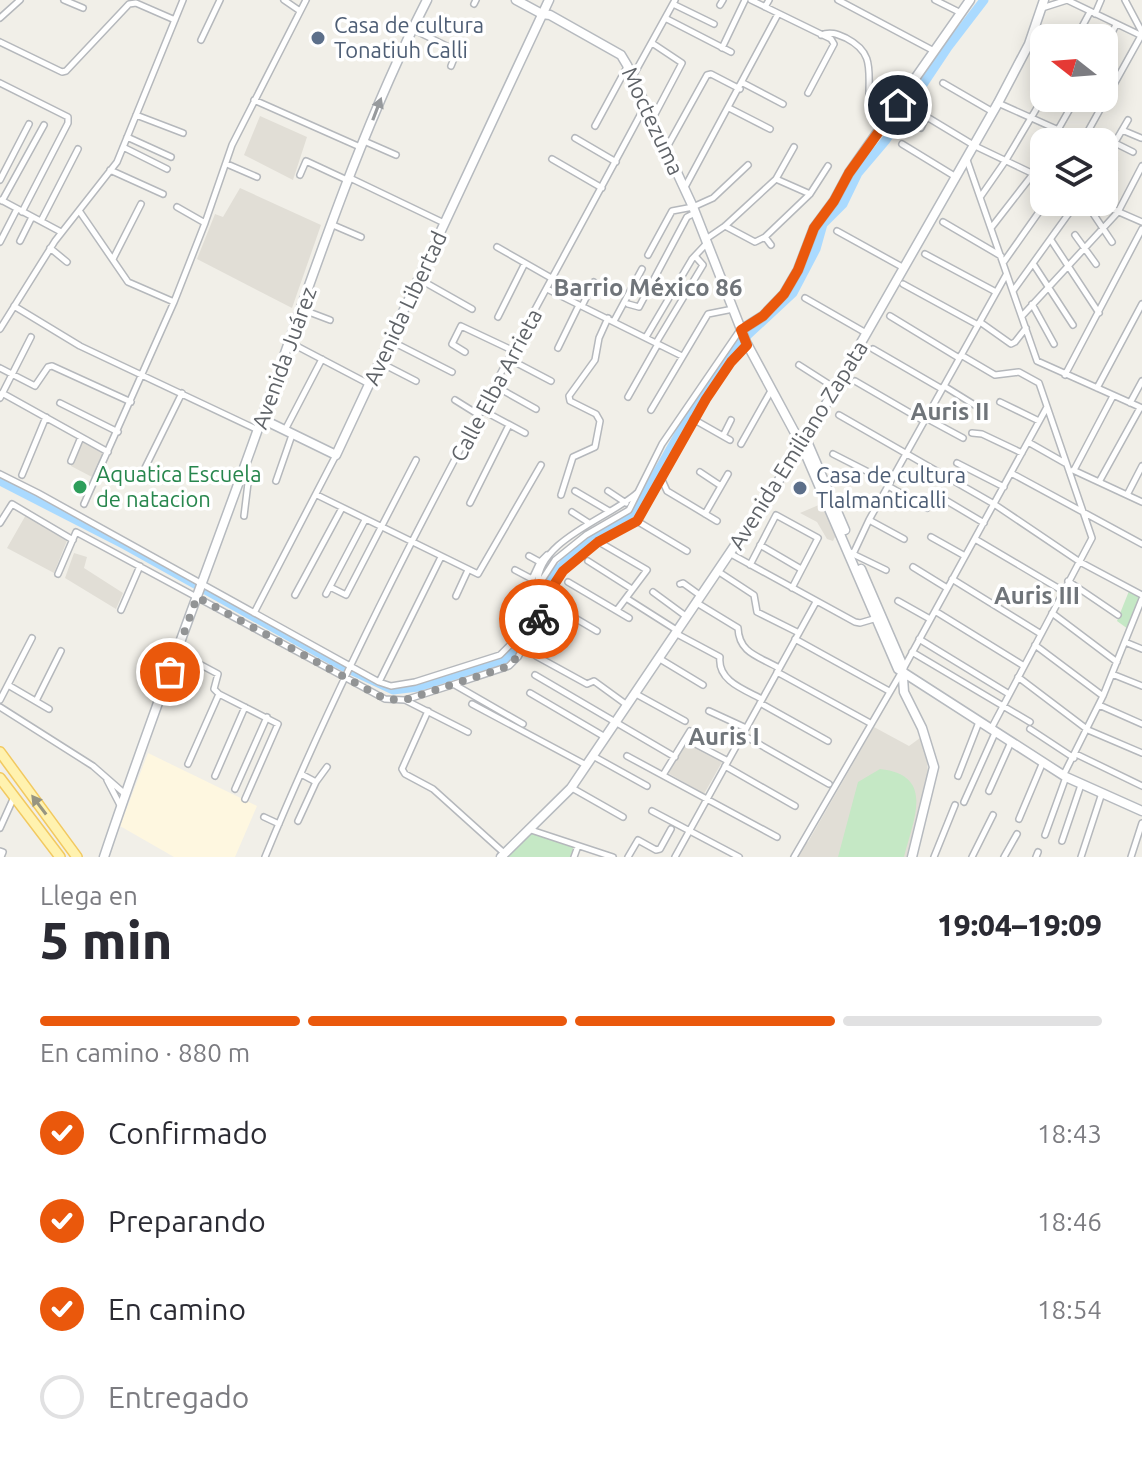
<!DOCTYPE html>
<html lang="es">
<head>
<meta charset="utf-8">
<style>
  body { margin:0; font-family:Ubuntu,sans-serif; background:#f2f2f3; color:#2b2b33; height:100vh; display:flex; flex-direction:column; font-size:30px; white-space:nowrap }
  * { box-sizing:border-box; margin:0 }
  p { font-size:26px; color:#7c7c81 }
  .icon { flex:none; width:44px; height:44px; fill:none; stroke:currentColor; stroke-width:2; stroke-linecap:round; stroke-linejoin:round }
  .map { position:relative; height:857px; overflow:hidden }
  .panel { display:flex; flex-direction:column; background:#fff; flex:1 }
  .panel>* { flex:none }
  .needle { width:52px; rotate:287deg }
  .tools { position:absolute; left:1030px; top:24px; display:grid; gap:16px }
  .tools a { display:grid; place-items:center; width:88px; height:88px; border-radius:16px; background:#fff; box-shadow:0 4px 20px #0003; font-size:40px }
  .pin { position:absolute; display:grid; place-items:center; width:68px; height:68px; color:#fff; margin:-34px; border:4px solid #fff; border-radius:50%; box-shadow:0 2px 8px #0007 }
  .courier { position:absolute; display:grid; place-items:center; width:80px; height:80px; margin:-40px; border:6px solid #ea580c; border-radius:50%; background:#fff; color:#222; box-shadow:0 2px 10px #0007 }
  .headline em { font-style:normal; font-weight:800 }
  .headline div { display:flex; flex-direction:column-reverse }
  .headline { display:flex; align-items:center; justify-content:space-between; height:136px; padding:0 40px }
  h1 { font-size:52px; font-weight:800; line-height:60px }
  .bar { display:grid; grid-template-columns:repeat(4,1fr); gap:12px 8px; align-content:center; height:96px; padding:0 40px }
  .bar i { height:10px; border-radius:6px; background:#e1e1e2 }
  .bar .on { background:#ea580c }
  .bar p { grid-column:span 4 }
  ol { padding:0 40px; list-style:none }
  li { display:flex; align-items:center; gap:24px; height:88px }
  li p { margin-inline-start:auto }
  li .icon { padding:8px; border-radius:50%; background:#ea580c; color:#fff; stroke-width:4 }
  li:last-child { color:#7c7c81 }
  li i { width:44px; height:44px; border:4px solid #e1e1e2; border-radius:50% }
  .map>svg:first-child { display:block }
  .commercial { fill:#fef7e0 }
  .education { fill:#e1ded6 }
  .green { fill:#c5e8c5 }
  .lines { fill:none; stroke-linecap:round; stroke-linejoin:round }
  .river { stroke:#aadaff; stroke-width:9 }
  .street-casing { stroke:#b5b8bc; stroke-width:8 }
  .secondary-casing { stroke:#b6babf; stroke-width:11 }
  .primary-casing { stroke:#f2c960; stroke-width:12 }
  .street { stroke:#fff; stroke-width:5 }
  .secondary { stroke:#fff; stroke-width:8 }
  .primary { stroke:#fff2af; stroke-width:9 }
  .oneway { fill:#979a9d }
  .oneway2 { fill:#979581 }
  .done { stroke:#929495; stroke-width:8; stroke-dasharray:0 14.4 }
  .route { stroke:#ea580c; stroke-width:10 }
  .service-dot { fill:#5c6f8a; stroke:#fff; stroke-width:3 }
  .leisure-dot { fill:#2e9e5b; stroke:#fff; stroke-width:3 }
  .labels { text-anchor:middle; stroke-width:7; stroke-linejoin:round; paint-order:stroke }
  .service-label { font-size:22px; fill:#4e5e75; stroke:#fff; text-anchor:start }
  .street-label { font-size:22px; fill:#5f6368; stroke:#fff }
  .leisure-label { font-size:22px; fill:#27864d; stroke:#fff; text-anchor:start }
  .neighbourhood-label { font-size:24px; font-weight:bold; fill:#70757a; stroke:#fff }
</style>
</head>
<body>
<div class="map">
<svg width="1142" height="857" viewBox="0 0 1142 857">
  <rect width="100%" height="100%" fill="#f1efe8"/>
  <path class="commercial" d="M148 753 257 806 235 857H174L120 826Z"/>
  <path class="education" d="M260 116 307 137 293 180 244 155Z
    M240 188 321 225 292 308 197 259 215 214 223 217Z
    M82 440 105 452 92 477 71 466Z
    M821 504 836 535 833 541 827 539 817 522 800 513Z
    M27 513 68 538 54 573 7 548Z
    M74 553 87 557 84 568 123 593 116 609 65 578Z
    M874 727 909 746 920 738 927 756 928 776 907 857H797L802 844 808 842Z
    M687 742 722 762 704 794 668 773Z"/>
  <path class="green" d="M1129 591 1141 598 1128 629 1117 621Z
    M880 769C936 775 913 820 904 857H838L858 782Z
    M530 831 574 846 570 857H501Z"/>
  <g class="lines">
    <path class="river" d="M0 481 125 545 344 667 393 690 418 687 505 659 514 651 548 581 579 547 636 510 706 386 737 345 793 293 816 249 823 224 843 204 858 173 886 140 948 47 984 0"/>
    <g class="street-casing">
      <path id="street" d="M64 0 83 8
        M284 0 300 11
        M751 0 831 39 834 44 808 93
        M838 0 934 51
        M935 0 961 13
        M1067 0 1142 36
        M1125 0 1142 32
        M474 4 476 0
        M673 4 714 24
        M720 5 723 0
        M765 7 769 0
        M1042 8 1067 0
        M1095 14 1101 0
        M0 18 20 0
        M665 18 731 52
        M412 29 457 51 451 66
        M821 35C830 31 837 34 846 38 873 52 869 68 869 94L873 98 897 105
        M1076 38 1090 12
        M201 40 220 0
        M0 42 62 72 66 71 129 4 136 3 175 20
        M652 43 682 63 653 118
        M1104 47 1116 25
        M722 48 745 0
        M633 76 675 0
        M0 83 68 117V123L22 212
        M743 83 783 104
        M943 83 993 112
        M254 100 360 147
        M998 103 1083 141
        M729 108 770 129
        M917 111 975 146 1044 179
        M136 115 183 133
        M595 126 627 67
        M921 128 927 116
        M1122 130 1141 138
        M127 137 171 157
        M575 138 616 162
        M364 141 396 155
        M1051 142 1076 98
        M1082 142 1142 34
        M1115 143 1133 152
        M902 144 956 177
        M123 147 167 169
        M666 149 707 75 711 74 740 89
        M552 159 602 188
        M967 160 1037 361 1142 408
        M1104 161 1128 120
        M227 164 257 177
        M1104 166 1114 171
        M110 170 163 194
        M300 175 306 161 349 181
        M350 178 444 223
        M776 179 810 194
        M0 180 29 124
        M685 187 778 14
        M981 196 1006 160 1044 96
        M1 200 61 232
        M2 201 44 125
        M1096 202 1142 222
        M177 207 205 223
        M80 212 128 282 174 302
        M1092 212 1112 242
        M41 221 78 149
        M943 222 1001 256
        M333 225 361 237
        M725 226 755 242 765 237 771 245
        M991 228 1033 174 1044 154
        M837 231 904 268
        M1075 235 1096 264
        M765 237 810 194 828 166
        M706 239 725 226 776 179 794 147
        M1051 240 1099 313
        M20 241 32 217
        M0 242 17 209
        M497 247 553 279
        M50 248 67 262
        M925 254 996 292
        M648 255 672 211 693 207 713 198 748 165
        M113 259 141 204
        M1003 263 1046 202
        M1034 265 1073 325
        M419 279 472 309
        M903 284 978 325
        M547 289 682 356
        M1013 291 1077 202
        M805 298 866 333
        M628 304 639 307 687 217 695 213
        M1032 304 1054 344
        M14 306 80 346 258 430
        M582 306 594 282
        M301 309 330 320
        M890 316 959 358
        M1022 316 1118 212 1142 166
        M498 317 525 263
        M614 321 642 269
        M980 322 1011 344 1015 342 1026 328
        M0 329 55 241 117 162 183 0
        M646 337 692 259 707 243
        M391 341 452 372
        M289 342 369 384
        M656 343 703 265 695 256
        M558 348 579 305
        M873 349 942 389
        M465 352 452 344 461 326 514 351
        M961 355 995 375 1019 372 1039 383 1092 538 991 729
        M509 359 551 381
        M381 363 416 381
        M799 365 835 388
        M0 368 35 386 48 367 52 366 131 402
        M1065 375 1142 229
        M855 381 924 421
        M495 386 536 409
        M944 386 981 409
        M1097 388 1142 304
        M2 393 108 452
        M628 397 658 344
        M0 398 31 337
        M455 400 479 415
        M1000 402 1039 421
        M60 403 118 432
        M1130 403 1142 381
        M482 410 525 433
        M651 410 708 314 733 309
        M839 415 994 504 1080 562 1142 595
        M926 418 963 438
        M693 419 730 440
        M285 430 322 359
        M972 433 982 434 1022 453
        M723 436 731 420
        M1028 442 1065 463
        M741 444 772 389
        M833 454 890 483
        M71 461 81 437
        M957 463 1004 487
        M1073 470 1142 502
        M1074 470 1113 396
        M700 472 721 486
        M1011 473 1142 544
        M0 474 38 493 379 682 391 686 415 682 500 655 510 645 538 586 555 560 586 535 629 510 662 444 740 330
        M22 475 46 417
        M141 476 182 393
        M241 478 248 483 244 516
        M662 480 667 491 717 521
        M276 481 292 435
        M1099 482 1140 408
        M888 486 927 508
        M575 491 609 511
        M608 491 626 503
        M317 495 478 574 541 465
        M561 495 573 457 595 447 600 421 596 414 570 401 569 396 595 360 599 338 608 318
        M1127 495 1142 466
        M947 501 984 523
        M470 503 509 425
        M84 504 174 302 205 223 232 145 306 0
        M572 512 589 523
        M705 514 728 474
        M869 520 904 539
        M637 521 687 551
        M0 523 12 504 73 540
        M931 537 965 556
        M975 539 1063 591
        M599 542 647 570 617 610
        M760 545 801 569
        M849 553 854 552 869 520 1006 275
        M731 554 855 622 860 623 877 618
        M855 555 886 570
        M529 556 540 562
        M588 561 632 589
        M750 565 776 515 818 538 792 588
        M913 567 947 588
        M515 570 532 579 540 562 547 555
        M719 572 754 595 757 612 799 633
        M58 574 76 532 385 699 405 700 455 684 509 666 518 657 542 614 550 591 563 571 598 542 637 521 706 399 731 362 747 345
        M952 579 1041 634
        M1068 581 1118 615
        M568 582 629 618
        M680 584 683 583 701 596
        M538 585C535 541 611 517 637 493
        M330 587 346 595 416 460
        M653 592 687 617
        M326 594 365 520
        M295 595 342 508
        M456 596 468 570
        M626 598 678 631
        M546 601 597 631
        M898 601 930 619
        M697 603 738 628C739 653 758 656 779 668
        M121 610 140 566
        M935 611 1024 666
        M254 613 336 455
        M1052 613 1117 662
        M677 634 720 657C717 681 745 690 762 699
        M795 639 889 691
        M919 639 1009 694
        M1125 642 1142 649
        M1035 645 1103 696
        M177 652 218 674 214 689 219 694 278 724 245 799
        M912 652 1030 722
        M536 656 587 684 594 681 627 705
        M660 659 703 685
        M777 672 870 723
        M1112 674 1142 686
        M535 675 675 757
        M1018 677 1088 730 1142 753
        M379 682 441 557
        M8 685 49 709
        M455 685 523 724
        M530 693 605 737
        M636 694 685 721
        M0 700 32 638
        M405 700 468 732
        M36 701 61 651
        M760 703 828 741
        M472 704 586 765
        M1099 705 1142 724
        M0 707 93 766 125 794
        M428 711 402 769 405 774 433 789 504 853
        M709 711 746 728
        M1030 729 1074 758
        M743 735 829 784
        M686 739 728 761
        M1076 754 1142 786
        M593 756 647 786
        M627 756 777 837
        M188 764 219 694
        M725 766 795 806
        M1064 774 1103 696 1142 599
        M663 775 690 731
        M215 776 245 707
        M958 776 979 722
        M107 780 121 807
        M316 782 327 767
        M572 788 623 817
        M235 789 267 717
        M989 791 1011 742
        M964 802 995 733
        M652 811 739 857
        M264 817 279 824
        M1019 819 1043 762
        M298 821 316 782 301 774
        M0 828 14 797
        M528 829 613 857
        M1045 835 1066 777
        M1062 841 1081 785
        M0 851 3 852 1 857
        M265 857C372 597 513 353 645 106
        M574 857 578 846
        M628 857 638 840 656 850 660 849 671 829
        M675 857 816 602
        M794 857 901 673 1047 407
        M934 857 955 805
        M972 857 993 815
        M1004 857 1017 834
        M1036 857 1038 852
        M1081 857 1102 793
        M1131 857 1142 823"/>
    </g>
    <g class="secondary-casing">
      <path id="secondary" d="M516 0 542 14 550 15 621 55 627 65 693 207 746 342 802 446 898 669 1066 777 1142 811
        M741 330 763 316 784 294 798 270 814 228 834 201 849 173 970 0
        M262 419 336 455 549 0
        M806 439 845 530
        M861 569 902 664 904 692 922 728 934 767 912 857
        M104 857C152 713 207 572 258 429 310 285 357 137 427 0
        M501 857 571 788 802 446 998 103 1029 44 1044 0"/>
    </g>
    <g class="primary-casing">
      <path id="primary" d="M0 752 77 857
        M0 778 60 857"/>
    </g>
    <use href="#street" class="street"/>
    <use href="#secondary" class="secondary"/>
    <use href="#primary" class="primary"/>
  </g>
  <defs><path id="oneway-solid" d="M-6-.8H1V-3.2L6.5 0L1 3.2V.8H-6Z" transform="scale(2)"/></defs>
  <use class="oneway" href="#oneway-solid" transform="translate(377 109) rotate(-69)"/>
  <use class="oneway2" href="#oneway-solid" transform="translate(39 805) rotate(-127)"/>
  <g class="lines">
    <path class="done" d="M170 672 197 597 385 699 405 700 509 666 524 649 539 619"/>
    <path class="route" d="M539 619 550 591 563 571 598 542 637 521 706 399 731 362 747 345 741 330 763 316 784 294 798 270 814 228 834 201 849 173 898 105"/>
  </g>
  <g class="service-dot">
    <circle cx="318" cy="38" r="8"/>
    <circle cx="800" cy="488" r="8"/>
  </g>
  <circle class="leisure-dot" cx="80" cy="487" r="8"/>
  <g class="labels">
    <g class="service-label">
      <text x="334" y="33">Casa de cultura<tspan x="334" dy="25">Tonatiuh Calli</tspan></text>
      <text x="816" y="483">Casa de cultura<tspan x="816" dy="25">Tlalmanticalli</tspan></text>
    </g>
    <g class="street-label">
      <text transform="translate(653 121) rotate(65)" y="8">Moctezuma</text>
      <text transform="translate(405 308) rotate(-65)" y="8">Avenida Libertad</text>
      <text transform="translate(284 358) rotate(-70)" y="8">Avenida Juárez</text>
      <text transform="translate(496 385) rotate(-62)" y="8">Calle Elba Arrieta</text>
      <text transform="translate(798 445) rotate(-58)" y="8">Avenida Emiliano Zapata</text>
    </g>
    <g class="leisure-label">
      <text x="96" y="482">Aquatica Escuela<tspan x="96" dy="25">de natacion</tspan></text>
    </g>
    <g class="neighbourhood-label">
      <text x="648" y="296">Barrio México 86</text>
      <text x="950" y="420">Auris II</text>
      <text x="1037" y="604">Auris III</text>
      <text x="724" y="745">Auris I</text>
    </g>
  </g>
</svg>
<div class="tools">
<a><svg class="needle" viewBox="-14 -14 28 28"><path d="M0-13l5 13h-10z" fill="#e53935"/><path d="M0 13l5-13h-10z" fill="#7c7c81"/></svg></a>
<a><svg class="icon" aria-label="layers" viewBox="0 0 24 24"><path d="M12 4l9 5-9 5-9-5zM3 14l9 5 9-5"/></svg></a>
</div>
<div class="pin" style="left:170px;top:672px;background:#ea580c"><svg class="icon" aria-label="bag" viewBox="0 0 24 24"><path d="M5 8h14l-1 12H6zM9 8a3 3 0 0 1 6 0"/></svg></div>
<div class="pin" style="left:898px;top:105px;background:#1f2937"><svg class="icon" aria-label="home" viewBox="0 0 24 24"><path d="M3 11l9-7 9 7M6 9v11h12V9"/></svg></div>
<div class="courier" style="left:539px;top:619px"><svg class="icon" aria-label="bike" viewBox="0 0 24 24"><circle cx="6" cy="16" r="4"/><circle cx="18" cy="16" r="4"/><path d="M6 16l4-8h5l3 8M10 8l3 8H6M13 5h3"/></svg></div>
</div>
<section class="panel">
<div class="headline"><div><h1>5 min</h1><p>Llega en</p></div><em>19:04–19:09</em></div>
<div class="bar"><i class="on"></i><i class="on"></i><i class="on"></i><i></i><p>En camino · 880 m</p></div>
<ol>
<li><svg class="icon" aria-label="check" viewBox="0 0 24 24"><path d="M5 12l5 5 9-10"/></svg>Confirmado<p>18:43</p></li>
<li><svg class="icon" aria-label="check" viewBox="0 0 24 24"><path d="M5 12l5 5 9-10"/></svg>Preparando<p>18:46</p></li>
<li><svg class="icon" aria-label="check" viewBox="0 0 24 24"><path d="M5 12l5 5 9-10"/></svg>En camino<p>18:54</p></li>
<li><i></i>Entregado</li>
</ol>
</section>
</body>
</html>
